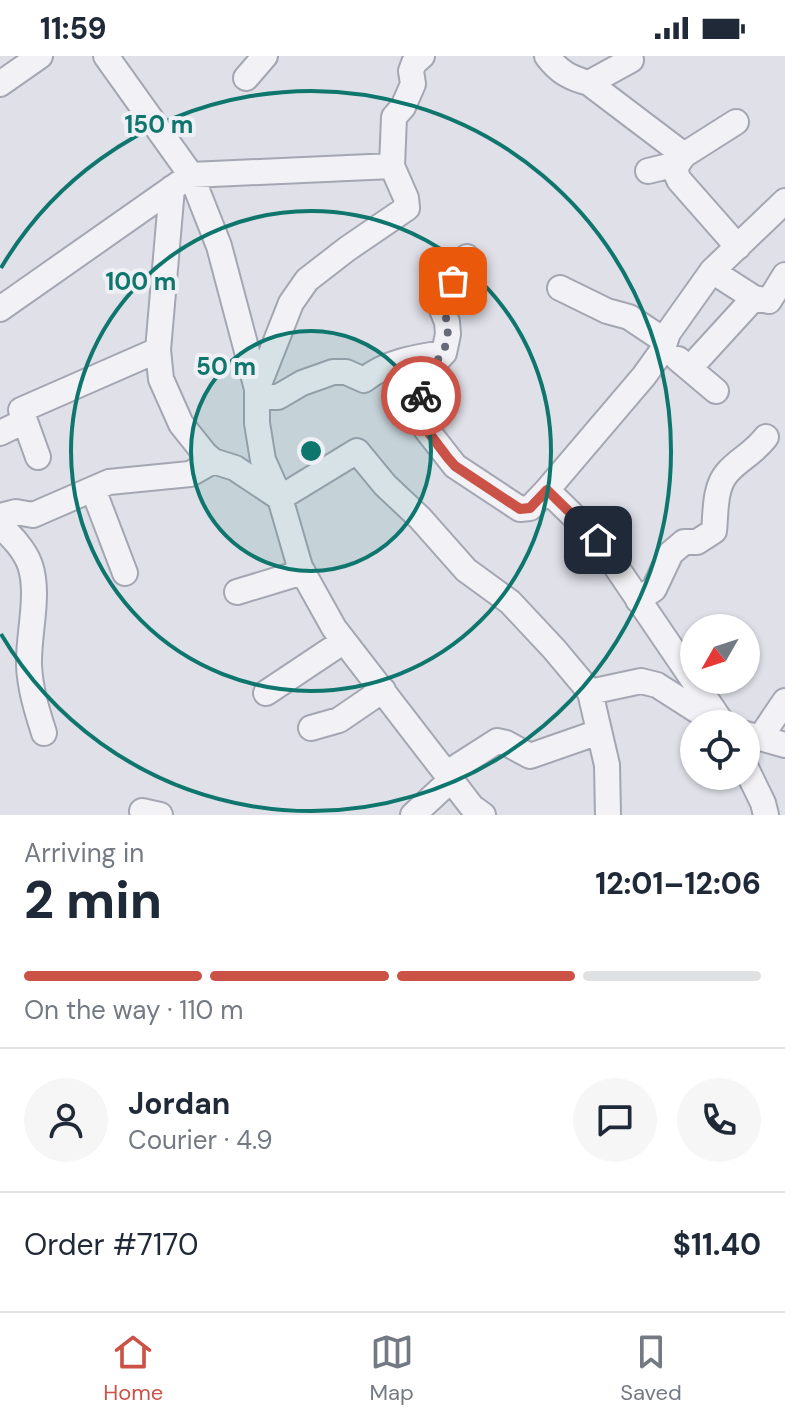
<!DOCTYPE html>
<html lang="en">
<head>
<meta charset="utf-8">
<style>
  body { margin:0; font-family:"DM Sans",sans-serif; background:#f6f6f7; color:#1f2937; height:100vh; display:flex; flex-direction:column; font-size:30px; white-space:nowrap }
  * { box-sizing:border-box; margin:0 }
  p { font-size:26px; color:#747a83 }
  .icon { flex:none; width:44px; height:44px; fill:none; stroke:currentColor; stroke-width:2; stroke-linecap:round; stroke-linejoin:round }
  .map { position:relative; height:759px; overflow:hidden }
  .sheet { display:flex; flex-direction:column; background:#fff; flex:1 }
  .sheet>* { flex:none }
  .needle { width:52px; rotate:231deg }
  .fabs { position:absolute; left:680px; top:558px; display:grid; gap:16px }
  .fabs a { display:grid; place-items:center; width:80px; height:80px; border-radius:50%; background:#fff; box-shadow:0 2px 6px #0004; font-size:40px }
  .pin { position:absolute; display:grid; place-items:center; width:68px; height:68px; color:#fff; margin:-34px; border-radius:16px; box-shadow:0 4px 12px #0006 }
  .courier { position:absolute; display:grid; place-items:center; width:80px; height:80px; margin:-40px; border:6px solid #ca5247; border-radius:50%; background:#fff; color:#222; box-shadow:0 2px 10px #0007 }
  .overview em { font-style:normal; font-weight:800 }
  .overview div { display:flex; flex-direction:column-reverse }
  .overview { display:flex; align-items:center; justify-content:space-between; height:136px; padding:0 24px }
  h1 { font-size:52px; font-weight:800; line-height:60px }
  .bar { display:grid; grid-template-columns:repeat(4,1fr); gap:12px 8px; align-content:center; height:96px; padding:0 24px }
  .bar i { height:10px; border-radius:6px; background:#e0e1e3 }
  .bar .selected { background:#ca5247 }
  .bar p { grid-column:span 4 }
  .line { display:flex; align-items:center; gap:20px; padding:0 24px; border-top:2px solid #e0e1e3 }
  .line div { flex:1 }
  .round { display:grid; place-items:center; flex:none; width:84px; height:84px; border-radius:42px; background:#f6f6f7 }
  .status { display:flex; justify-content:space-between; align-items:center; height:56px; padding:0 40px; background:#fff; direction:ltr }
  .status svg { height:22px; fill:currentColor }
  .tab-bar { display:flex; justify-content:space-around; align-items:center; height:112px; border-top:2px solid #e0e1e3; background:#fff; font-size:22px; color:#747a83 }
  .tab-bar a { display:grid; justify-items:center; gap:4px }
  .tab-bar .selected { color:#ca5247 }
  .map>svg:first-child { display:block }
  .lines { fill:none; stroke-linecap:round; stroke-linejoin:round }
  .minor-casing { stroke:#a4a6b2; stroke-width:28 }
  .minor { stroke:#f2f2f6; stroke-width:24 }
  .done { stroke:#686a7a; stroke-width:8; stroke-dasharray:0 14.4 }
  .route { stroke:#ca5247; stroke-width:10 }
  .ring { fill:none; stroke:#0f766e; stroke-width:4 }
  .centre { fill:#0f766e; stroke:#eef0f5; stroke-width:4 }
  .ring-label { font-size:24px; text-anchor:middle; font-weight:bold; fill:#0f766e; stroke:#eef0f5; stroke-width:8; stroke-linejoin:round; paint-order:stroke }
</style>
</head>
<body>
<div class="status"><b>11:59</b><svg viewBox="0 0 49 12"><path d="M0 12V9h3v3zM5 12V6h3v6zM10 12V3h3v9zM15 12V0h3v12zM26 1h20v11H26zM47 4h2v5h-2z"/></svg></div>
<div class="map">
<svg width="785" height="759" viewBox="0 0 785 759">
  <rect width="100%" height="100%" fill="#dfe0e8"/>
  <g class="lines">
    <g class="minor-casing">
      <path id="minor" d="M106 0 191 119 219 190 257 333V367L263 404 280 442 300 511 334 572 472 751 483 759
        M547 0C559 16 570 22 589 27L684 99 736 66
        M246 22 265 0
        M589 27 631 4
        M0 28 40 0
        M684 99C677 109 673 112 679 124L738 191
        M648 115 677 108
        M172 132 158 294 161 323 181 368 205 398 213 405 235 412 280 442 357 395 385 429 420 462 466 514 510 546 554 593 590 636 607 709 608 759
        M467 201 444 240 441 251 447 266 448 278 444 297 422 320 419 329 426 373 455 410 520 453 530 452 547 434
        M712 215 754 242 769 245 785 219
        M560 232 607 255 629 261 665 285
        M0 253 191 119 392 110
        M678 303 716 335
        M690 312 754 242
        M257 333 291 247 307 224 347 193 407 152 406 142 392 110 394 61 403 51 413 28 411 15 414 7 422 0
        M257 340 278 341 302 327 333 316H346L364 324C386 306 416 301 444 297
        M0 377 25 365
        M38 401 21 354 158 294
        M93 433 125 517
        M0 460 16 456 33 459 109 426 190 418 213 405
        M0 469C11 480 25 494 30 509 40 538 28 579 29 609 30 633 37 655 44 677
        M237 536 303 516
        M638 544 654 533 671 497 684 486H697L714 475C716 457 714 432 727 417 739 403 753 398 766 381
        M590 636 641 625 657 629 718 668
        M266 637 344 585
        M723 668 598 484 547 434 644 320 662 295 668 277 712 215 785 145
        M311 672 339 664 383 634
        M746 678 785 689
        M760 682 785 645
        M746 712 763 747 766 759
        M447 717 497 685 506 687 530 700 599 676
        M142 755 160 759
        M413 759 452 723"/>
    </g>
    <use href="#minor" class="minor"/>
  </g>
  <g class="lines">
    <path class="done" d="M421 340C416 309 439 313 445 291 447 283 449 274 447 266 446 259 441 255 442 248 443 239 448 232 453 225"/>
    <path class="route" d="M421 340 426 373 448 402 455 410 520 453 530 452 547 434 598 484"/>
  </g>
  <circle cx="311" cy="395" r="120" fill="#0f766e" fill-opacity=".12"/>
  <g class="ring">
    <circle cx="311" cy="395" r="120"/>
    <circle cx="311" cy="395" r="240"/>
    <path d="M1 212A360 360 0 1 1 1 578"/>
  </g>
  <circle cx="311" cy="395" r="12" class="centre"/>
  <g class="ring-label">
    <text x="159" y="77">150 m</text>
    <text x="141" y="234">100 m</text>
    <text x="226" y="319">50 m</text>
  </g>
</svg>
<div class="fabs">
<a><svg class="needle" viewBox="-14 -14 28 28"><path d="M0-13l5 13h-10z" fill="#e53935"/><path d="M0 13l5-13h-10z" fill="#747a83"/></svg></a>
<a><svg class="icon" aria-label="locate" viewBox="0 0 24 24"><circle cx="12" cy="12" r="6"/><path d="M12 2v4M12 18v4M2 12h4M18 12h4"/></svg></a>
</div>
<div class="pin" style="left:453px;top:225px;background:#ea580c"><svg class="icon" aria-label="bag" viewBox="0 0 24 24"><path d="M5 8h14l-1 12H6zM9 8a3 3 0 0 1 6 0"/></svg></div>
<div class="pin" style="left:598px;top:484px;background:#1f2937"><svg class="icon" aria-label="home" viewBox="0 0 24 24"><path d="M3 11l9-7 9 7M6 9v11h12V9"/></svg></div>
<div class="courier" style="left:421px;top:340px"><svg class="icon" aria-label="bike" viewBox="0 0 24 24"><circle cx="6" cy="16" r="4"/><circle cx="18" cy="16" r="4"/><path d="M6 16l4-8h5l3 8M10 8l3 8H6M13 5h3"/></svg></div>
</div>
<section class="sheet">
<div class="overview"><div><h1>2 min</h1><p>Arriving in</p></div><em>12:01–12:06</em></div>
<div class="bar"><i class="selected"></i><i class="selected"></i><i class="selected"></i><i></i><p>On the way · 110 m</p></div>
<div class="line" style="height:144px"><a class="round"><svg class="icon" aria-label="person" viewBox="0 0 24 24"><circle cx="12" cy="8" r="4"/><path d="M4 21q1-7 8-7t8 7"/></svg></a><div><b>Jordan</b><p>Courier · 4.9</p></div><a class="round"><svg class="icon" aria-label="chat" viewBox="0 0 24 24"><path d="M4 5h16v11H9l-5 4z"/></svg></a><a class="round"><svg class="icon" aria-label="phone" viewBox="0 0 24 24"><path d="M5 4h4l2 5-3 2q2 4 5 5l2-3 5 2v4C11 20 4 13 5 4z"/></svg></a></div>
<div class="line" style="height:104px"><div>Order #7170</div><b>$11.40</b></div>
</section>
<nav class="tab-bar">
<a class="selected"><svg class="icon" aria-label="home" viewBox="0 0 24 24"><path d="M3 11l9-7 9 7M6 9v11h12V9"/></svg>Home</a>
<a><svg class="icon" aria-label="map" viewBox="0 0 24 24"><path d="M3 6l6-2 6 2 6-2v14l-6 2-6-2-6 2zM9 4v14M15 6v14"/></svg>Map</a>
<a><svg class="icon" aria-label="saved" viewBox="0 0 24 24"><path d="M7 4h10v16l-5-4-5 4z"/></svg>Saved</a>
</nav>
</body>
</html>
